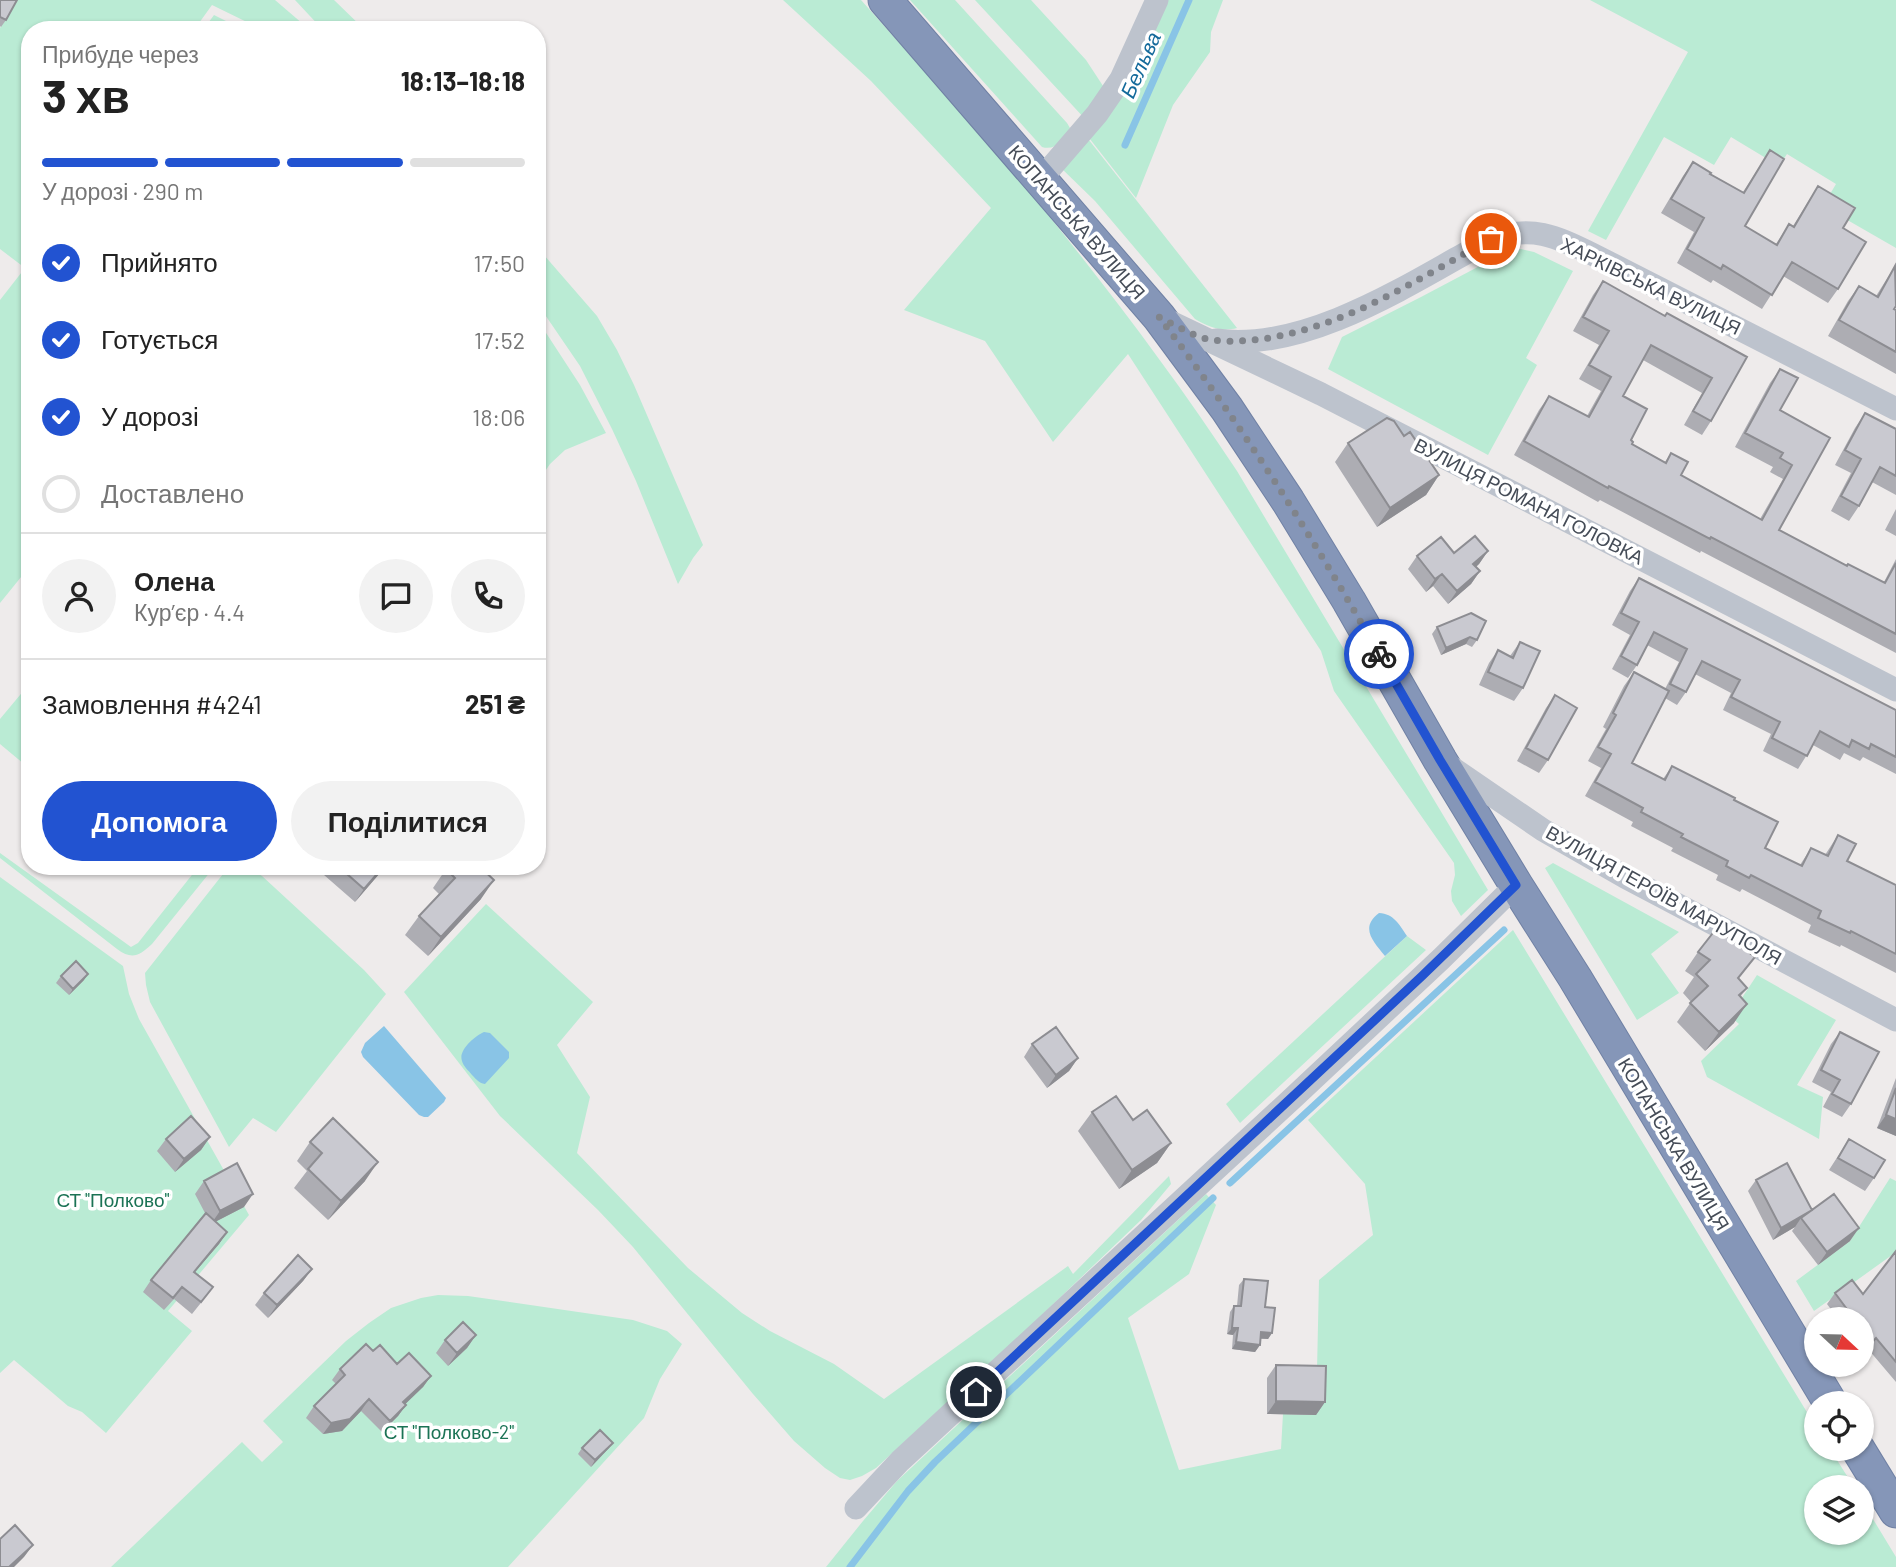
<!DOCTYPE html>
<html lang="uk">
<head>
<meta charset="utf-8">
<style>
  body { margin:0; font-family:Barlow,sans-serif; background:#f2f2f2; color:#222; height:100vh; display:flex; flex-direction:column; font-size:26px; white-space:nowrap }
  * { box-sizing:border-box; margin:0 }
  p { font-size:23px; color:#767676 }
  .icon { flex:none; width:38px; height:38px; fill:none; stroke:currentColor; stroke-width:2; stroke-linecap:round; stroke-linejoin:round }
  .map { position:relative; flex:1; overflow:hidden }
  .sheet { position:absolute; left:21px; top:21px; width:525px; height:854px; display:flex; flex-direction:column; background:#fff; border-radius:28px; box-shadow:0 2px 5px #0004 }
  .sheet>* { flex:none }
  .needle { width:46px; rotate:112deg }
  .controls { position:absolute; left:1804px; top:1307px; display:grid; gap:14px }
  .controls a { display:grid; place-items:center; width:70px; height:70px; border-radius:50%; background:#fff; box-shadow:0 2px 5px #0004; font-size:35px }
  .pin { position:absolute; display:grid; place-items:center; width:60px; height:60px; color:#fff; margin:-30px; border:4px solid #fff; border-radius:50%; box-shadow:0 2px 7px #0007 }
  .courier { position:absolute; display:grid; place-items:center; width:70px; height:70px; margin:-35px; border:5px solid #2253d1; border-radius:50%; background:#fff; color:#222; box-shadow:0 2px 9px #0007 }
  .overview em { font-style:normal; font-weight:700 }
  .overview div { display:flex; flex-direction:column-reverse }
  .overview { display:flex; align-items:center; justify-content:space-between; height:119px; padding:0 21px }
  h1 { font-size:46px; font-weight:700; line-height:52px }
  .bar { display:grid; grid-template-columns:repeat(4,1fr); gap:10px 7px; align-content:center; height:84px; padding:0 21px }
  .bar i { height:9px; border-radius:5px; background:#e0e0e0 }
  .bar .current { background:#2253d1 }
  .bar p { grid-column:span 4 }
  .line { display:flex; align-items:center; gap:18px; padding:0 21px; border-top:2px solid #e0e0e0 }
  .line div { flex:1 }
  .round { display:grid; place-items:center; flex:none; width:74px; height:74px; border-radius:37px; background:#f2f2f2 }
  ol { padding:0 21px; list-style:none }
  li { display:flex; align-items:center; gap:21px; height:77px }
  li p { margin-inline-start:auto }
  li .icon { padding:7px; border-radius:50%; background:#2253d1; color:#fff; stroke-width:4 }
  li:last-child { color:#767676 }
  li i { width:38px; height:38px; border:4px solid #e0e0e0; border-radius:50% }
  .primary-button { display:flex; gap:14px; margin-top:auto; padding:14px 21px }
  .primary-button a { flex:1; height:80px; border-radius:42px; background:#2253d1; color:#fff; font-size:28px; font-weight:700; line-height:80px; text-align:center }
  .primary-button a+a { background:#f2f2f2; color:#222 }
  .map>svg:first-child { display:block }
  .green { fill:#baebd4 }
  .water { fill:#89c4e6 }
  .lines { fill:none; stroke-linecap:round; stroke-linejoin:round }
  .stream { stroke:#89c4e6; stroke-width:7 }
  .highway-casing { stroke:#7081a4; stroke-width:35 }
  .minor { stroke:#bdc3cd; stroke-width:23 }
  .highway { stroke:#8596b8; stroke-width:33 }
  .wall { fill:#adadb3 }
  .shaded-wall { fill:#8d8d92 }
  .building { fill:#c9c9d0; stroke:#8d8d92; stroke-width:2 }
  .done { stroke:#80848b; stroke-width:7; stroke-dasharray:0 12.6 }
  .route { stroke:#2253d1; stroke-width:9 }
  .labels { text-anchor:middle; stroke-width:7; stroke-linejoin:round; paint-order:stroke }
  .street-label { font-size:19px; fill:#454c57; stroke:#fff }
  .park-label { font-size:19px; fill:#1b7355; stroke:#fff }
  .water-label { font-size:21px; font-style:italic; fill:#146a9b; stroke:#fff }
</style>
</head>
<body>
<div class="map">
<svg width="1896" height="1567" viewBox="0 0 1896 1567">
  <rect width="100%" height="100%" fill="#eeebeb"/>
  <path class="green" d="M16 0H275L310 30H263L212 5 194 30H30V261L25 268 30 272V566L0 603V300L25 268 0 249V28Z
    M295 0H334L365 30H323Z
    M783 0H861C924 71 989 142 1049 216 1115 298 1179 383 1237 471L1488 890 1461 916 1452 901 1451 891 1455 875 1454 863 1334 691 1321 651 1128 354 1053 442 985 341 904 310 991 208 871 81Z
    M910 0H955L1067 123 1070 128C1065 140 1055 151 1042 147Z
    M975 0H1031L1086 60 1107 92 1086 120Z
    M1163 0H1223L1211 32 1210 52 1173 105 1136 198 1086 134Z
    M1590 0H1896V248L1823 206 1836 184 1787 154 1779 166 1731 137 1714 165 1664 137 1606 240 1588 231 1688 52Z
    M214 15 244 30H203Z
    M1085 135 1237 328C1221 332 1209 327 1195 319L1095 201 1058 165Z
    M537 247 597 316 617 350 634 385 703 545 693 558 678 584 636 481 612 429 580 366 537 303Z
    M1521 249 1534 252 1573 271 1526 358 1537 365 1488 455 1328 369 1342 337 1421 297 1508 251Z
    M537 319 580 385 606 433 565 450 550 464 537 483Z
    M30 683V769L0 744V719Z
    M0 853 131 947 138 943 199 866H215L152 944C139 956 132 960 117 949L0 858Z
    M1553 863 1679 932 1651 954 1679 993 1637 1020 1545 868Z
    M236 866H246L262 876 364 970 386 994 276 1132 253 1118 229 1147 150 1002 146 985 145 973 223 874Z
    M0 877 123 966 129 994 139 1019 249 1215 168 1311 192 1331 106 1433 82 1412 68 1406 14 1360 0 1373Z
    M486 904 593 1002 557 1045 590 1097 577 1153 688 1268 742 1313 770 1331 834 1364 884 1399 1068 1266 1073 1274 1169 1176 1171 1184 1141 1220 1022 1334 876 1468 862 1476 850 1480 840 1478 825 1468 794 1441 753 1394 633 1247 598 1210 500 1116 404 992Z
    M1513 930 1816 1427V1449H1830L1854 1487 1816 1488V1533H1862V1501L1896 1557V1567H826L863 1521 897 1481 1206 1194 1216 1205 1189 1274 1128 1318 1179 1470 1281 1449 1283 1414 1316 1415 1319 1280 1373 1235 1365 1184 1308 1120Z
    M1407 936 1426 950 1240 1123 1226 1104Z
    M1757 975 1836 1020 1797 1085 1823 1097 1819 1139 1707 1077 1701 1061 1739 1024 1730 1016Z
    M1890 1178 1896 1181V1256L1892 1255 1814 1311 1796 1281 1850 1241Z
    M438 1295 468 1296 633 1320 667 1331 682 1344 660 1379 644 1418 508 1567H111L242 1442 262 1462 283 1442 263 1421 346 1341 369 1323 391 1308 421 1298Z"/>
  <path class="water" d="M1379 913C1394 914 1399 924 1407 936L1385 956C1374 942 1359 928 1379 913Z
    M384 1026 446 1098 444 1102 428 1117H424L419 1115 363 1057 361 1052 365 1043Z
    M484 1032 490 1033 509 1052V1058L485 1084C479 1083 477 1080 472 1075 469 1071 463 1066 462 1061 458 1050 475 1036 484 1032Z"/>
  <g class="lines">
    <path class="stream" d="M1125 145 1189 0
      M1230 1183 1504 930
      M850 1567 908 1491 935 1462 1213 1198"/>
    <g class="highway-casing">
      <path id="highway" d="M885 0 1159 317 1227 409 1288 501 1349 601 1440 760 1516 885 1575 978 1831 1404
        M1858 1449 1896 1511"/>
    </g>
    <path class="minor" d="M1041 179 1097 114 1121 79 1157 0
      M1162 318 1321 394 1896 690
      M1216 340C1307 353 1414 281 1491 239 1532 225 1555 236 1592 254L1896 409
      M1448 765 1543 830 1625 877 1896 1020
      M856 1508 900 1461 1295 1096 1441 959 1516 885"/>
    <use href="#highway" class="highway"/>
  </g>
  <path class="wall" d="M0 0 6 20 1 27 0 26Z
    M1770 150 1745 226 1776 244 1789 224 1793 226 1818 186 1843 228 1838 289 1828 303 1783 276 1762 309 1713 280 1711 283 1677 263 1694 232 1661 213 1683 176 1693 162 1710 174 1743 192Z
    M1895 266 1894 309 1896 310V374L1828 336 1848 301 1859 286 1876 296Z
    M1603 281 1665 316 1747 357 1711 421 1702 435 1684 425 1702 393 1643 360 1623 396 1632 444 1665 462 1671 453 1681 475 1760 519 1783 479 1770 472 1773 467 1735 447 1770 383 1780 369V410L1830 438 1779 530 1847 566 1884 582 1896 559V653L1701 551 1700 553 1600 500 1598 502 1514 455 1539 410 1549 396 1587 416 1601 391 1579 379 1599 345 1573 331 1593 295Z
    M1865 413 1896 429V495L1872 482 1859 506 1849 521 1831 511 1851 473 1835 465 1855 428Z
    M1404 436 1439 475 1426 495 1377 527 1335 462 1348 443Z
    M1896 509V536L1885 530Z
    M1488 551 1479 564 1476 567 1480 571 1471 584 1448 604 1433 586 1426 592 1408 569 1417 556Z
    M1639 578 1896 710V774L1863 757 1860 761 1844 753 1840 760 1813 745 1798 769 1763 751 1771 734 1723 710 1731 693 1695 674 1686 692 1677 705 1665 698 1632 763 1663 779 1672 766 1734 800 1765 848 1800 865 1811 848 1825 855 1838 835 1847 861 1896 885V973L1841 945 1840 947 1808 932 1811 925 1742 889 1740 892 1716 880 1718 875 1671 851 1673 848 1631 826 1633 822 1585 796 1601 768 1588 761 1606 729 1603 727 1624 686 1634 672 1665 689 1679 662 1647 645 1637 665 1628 678 1612 669 1630 635 1612 625 1630 591Z
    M1486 621 1477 640 1472 647 1466 644 1441 655 1432 634 1437 627Z
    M1520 642 1523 688 1514 701 1479 685 1489 663 1498 650 1510 656Z
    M1555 695 1548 760 1539 773 1517 761 1546 708Z
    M317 866H386L355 902 316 868Z
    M446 869 481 899 428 956 405 935 419 916 439 894 433 888Z
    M1698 952 1739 980 1747 988 1740 997 1734 1023 1705 1051 1677 1022 1691 1002 1683 993 1694 977 1685 971Z
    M61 976 84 980 69 995 56 983Z
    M1840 1032 1851 1104 1842 1117 1823 1107 1831 1092 1812 1082 1831 1044Z
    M1032 1044 1078 1058 1069 1071 1047 1088 1024 1057Z
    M1896 1078V1136L1877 1128Z
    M1092 1112 1133 1120 1171 1143 1157 1163 1119 1189 1078 1131Z
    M210 1137 201 1150 175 1172 157 1151 166 1139Z
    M1849 1139 1874 1178 1865 1191 1829 1170Z
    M310 1142 365 1181 328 1220 294 1188 307 1171 297 1161Z
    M1756 1180 1812 1210 1850 1241 1818 1265 1792 1231 1795 1227 1773 1240 1748 1191Z
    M204 1181 244 1207 215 1222 227 1232 219 1244 195 1272 204 1299 192 1314 174 1299 164 1310 143 1292 151 1280 205 1213 195 1194Z
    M1896 1251V1382L1868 1349 1862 1356V1320H1839L1827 1304 1835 1293 1863 1294Z
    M312 1269 303 1281 268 1318 255 1305 264 1293Z
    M1244 1279 1265 1307 1272 1333 1268 1339H1260V1345L1255 1352 1232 1349 1233 1335 1227 1334 1230 1312 1234 1306H1237L1239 1285Z
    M476 1335 467 1348 448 1366 436 1353 445 1340Z
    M373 1351 397 1364 431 1376 423 1387 405 1404 406 1405 398 1416 382 1432 361 1411 342 1431 323 1434 306 1418 314 1406 336 1384 332 1380 340 1369Z
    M1276 1365 1325 1402 1316 1415 1267 1414V1378Z
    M613 1443 608 1449 591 1467 578 1454 582 1448Z"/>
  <path class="shaded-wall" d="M1439 475 1426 495 1377 527 1390 508Z
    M1488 551 1479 564 1464 577 1473 564Z
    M1480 571 1471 584 1448 604 1457 591Z
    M1442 574 1433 586 1426 592 1435 579Z
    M1470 637 1466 644 1441 655 1446 648Z
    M384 866H386L355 902 364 889Z
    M494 880 481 899 428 956 441 937Z
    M88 974 84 980 69 995 73 989Z
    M1747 1004 1734 1023 1705 1051 1719 1032Z
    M1078 1058 1069 1071 1047 1088 1056 1075Z
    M1886 1115 1896 1119V1136L1877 1128Z
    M210 1137 201 1150 175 1172 184 1159Z
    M1171 1143 1157 1163 1119 1189 1132 1170Z
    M378 1162 365 1181 328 1220 341 1201Z
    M253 1194 244 1207 211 1224 220 1211Z
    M1812 1210 1801 1218 1795 1227 1773 1240 1781 1228Z
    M1859 1228 1850 1241 1818 1265 1827 1252Z
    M227 1232 219 1244 185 1283 194 1272Z
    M312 1269 303 1281 268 1318 277 1305Z
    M1232 1328H1238L1233 1335 1227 1334Z
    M1261 1332 1272 1333 1268 1339 1257 1338Z
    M476 1335 467 1348 448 1366 457 1353Z
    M1876 1338 1868 1349 1862 1356 1865 1350Z
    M1236 1342 1260 1345 1255 1352 1232 1349Z
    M431 1376 423 1387 395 1414 403 1402Z
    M369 1399 361 1411 342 1431 323 1434 331 1423Z
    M1276 1401 1325 1402 1316 1415 1267 1414Z
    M406 1405 398 1416 382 1432 390 1421Z
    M613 1443 608 1449 591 1467 595 1460Z
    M33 1545 24 1557 14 1567H9Z"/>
  <path class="building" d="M0 0H17L6 20 0 17Z
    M1770 150 1784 159 1745 226 1777 245 1789 224 1794 227 1818 186 1855 208 1843 228 1866 242 1838 289 1792 262 1772 295 1723 265 1721 269 1687 249 1704 218 1671 199 1693 162 1711 173 1710 174 1744 193Z
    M1895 266 1896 306 1894 309 1896 310V352L1839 320 1859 286 1878 297Z
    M1603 281 1665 316 1667 313 1747 357 1711 421 1693 411 1712 378 1651 345 1623 396 1647 409 1631 440 1633 442 1632 444 1666 463 1671 453 1688 462 1681 475 1762 520 1792 465 1780 458 1783 453 1745 433 1780 369 1798 378 1780 410 1830 438 1779 530 1847 566 1848 564 1885 583 1896 563V634L1711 537 1710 539 1609 486 1608 488 1524 441 1549 396 1589 417 1611 377 1589 365 1609 331 1583 317Z
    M1865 413 1896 429V476L1880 467 1859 506 1841 496 1861 459 1845 450Z
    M1387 418 1394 421 1404 436 1410 432 1439 475 1390 508 1348 443Z
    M1475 536 1488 551 1473 564 1480 571 1457 591 1442 574 1435 579 1417 556 1441 537 1454 553Z
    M1639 578 1896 710V757L1871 744 1869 749 1852 740 1849 747 1820 731 1807 756 1772 738 1780 722 1731 697 1740 680 1702 661 1686 692 1670 684 1687 649 1654 632 1637 665 1621 656 1639 622 1621 613Z
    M1471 613 1486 621 1477 640 1470 637 1446 648 1437 627Z
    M1520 642 1540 651 1523 688 1488 672 1498 650 1513 658Z
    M1634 672 1669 691 1632 763 1665 780 1672 766 1735 798 1734 800 1778 822 1765 848 1802 866 1811 848 1828 856 1838 835 1856 844 1847 861 1896 885V954L1851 931 1850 933 1818 918 1821 911 1751 875 1749 878 1726 866 1728 861 1681 837 1683 834 1641 812 1643 808 1595 782 1611 754 1598 747 1616 715 1613 713Z
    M1555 695 1577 708 1548 760 1526 748Z
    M338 866H384L364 889Z
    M448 866H479L494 880 441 937 419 916 455 878 446 869Z
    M1716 929 1755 957 1738 978 1747 988 1739 995 1747 1004 1719 1032 1690 1003 1708 986 1696 974 1710 960 1698 952Z
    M76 961 88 974 73 989 61 976Z
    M1056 1027 1078 1058 1056 1075 1032 1044Z
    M1840 1032 1879 1052 1851 1104 1832 1094 1840 1080 1821 1070Z
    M1896 1088V1119L1886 1115Z
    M1116 1096 1133 1120 1147 1110 1171 1143 1132 1170 1092 1112Z
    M191 1116 210 1137 184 1159 166 1139Z
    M333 1118 378 1162 341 1201 308 1169 322 1153 310 1142Z
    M1849 1139 1885 1160 1874 1178 1838 1158Z
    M237 1163 253 1194 220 1211 204 1181Z
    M1787 1163 1812 1210 1781 1228 1756 1180Z
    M1834 1194 1859 1228 1827 1252 1801 1218Z
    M206 1213 227 1232 194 1272 213 1287 201 1302 182 1287 173 1298 151 1280Z
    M1896 1251V1362L1876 1338 1865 1350 1862 1347V1320H1855L1835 1293 1852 1280 1863 1294Z
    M298 1255 312 1269 277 1305 264 1293Z
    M1244 1279 1268 1281 1265 1307 1275 1308 1272 1333 1261 1332 1260 1345 1236 1342 1238 1328H1232L1234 1306H1241Z
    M463 1322 476 1335 457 1353 445 1340Z
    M366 1344 373 1351 380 1345 397 1364 409 1353 431 1376 403 1402 406 1405 390 1421 369 1399 350 1419 331 1423 314 1406 345 1375 340 1369Z
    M1276 1365 1326 1366 1325 1402 1276 1401Z
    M600 1430 613 1443 595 1460 582 1448Z
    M15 1525 33 1545 9 1567H0V1539Z"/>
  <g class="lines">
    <path class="done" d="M1379 654C1313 537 1241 424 1159 317 1173 324 1188 333 1203 338 1222 343 1242 341 1262 339 1346 327 1418 279 1491 239"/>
    <path class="route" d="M976 1392 1422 976 1516 885 1440 760 1379 654"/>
  </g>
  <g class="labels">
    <g class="street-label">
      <text transform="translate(1077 222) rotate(49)" y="7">КОПАНСЬКА ВУЛИЦЯ</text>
      <text transform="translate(1651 286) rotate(26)" y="7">ХАРКІВСЬКА ВУЛИЦЯ</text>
      <text transform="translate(1529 501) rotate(27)" y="7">ВУЛИЦЯ РОМАНА ГОЛОВКА</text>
      <text transform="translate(1664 895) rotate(29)" y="7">ВУЛИЦЯ ГЕРОЇВ МАРІУПОЛЯ</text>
      <text transform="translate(1674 1144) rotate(59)" y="7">КОПАНСЬКА ВУЛИЦЯ</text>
    </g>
    <g class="park-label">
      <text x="113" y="1207">СТ "Полково"</text>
      <text x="449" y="1439">СТ "Полково-2"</text>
    </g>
    <g class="water-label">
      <text transform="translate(1141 65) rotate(-66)" y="7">Бельва</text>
    </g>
  </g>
</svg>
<div class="controls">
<a><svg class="needle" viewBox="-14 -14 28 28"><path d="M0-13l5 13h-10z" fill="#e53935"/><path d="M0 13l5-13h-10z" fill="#767676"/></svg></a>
<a><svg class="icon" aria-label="locate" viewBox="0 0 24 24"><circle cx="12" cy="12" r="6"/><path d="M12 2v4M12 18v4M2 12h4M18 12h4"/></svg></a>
<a><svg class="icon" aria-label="layers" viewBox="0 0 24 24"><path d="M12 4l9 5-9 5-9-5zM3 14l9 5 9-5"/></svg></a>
</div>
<div class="pin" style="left:1491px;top:239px;background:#ea580c"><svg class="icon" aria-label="bag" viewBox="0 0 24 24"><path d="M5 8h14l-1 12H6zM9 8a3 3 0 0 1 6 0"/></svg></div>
<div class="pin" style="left:976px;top:1392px;background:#1f2937"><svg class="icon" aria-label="home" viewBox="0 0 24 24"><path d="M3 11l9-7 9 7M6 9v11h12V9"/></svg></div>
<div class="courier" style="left:1379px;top:654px"><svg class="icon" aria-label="bike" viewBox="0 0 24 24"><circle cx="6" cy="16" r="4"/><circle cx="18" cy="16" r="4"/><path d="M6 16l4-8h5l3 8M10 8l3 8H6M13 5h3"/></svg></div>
<section class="sheet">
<div class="overview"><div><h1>3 хв</h1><p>Прибуде через</p></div><em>18:13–18:18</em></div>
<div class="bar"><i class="current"></i><i class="current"></i><i class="current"></i><i></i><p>У дорозі · 290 m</p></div>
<ol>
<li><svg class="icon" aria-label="check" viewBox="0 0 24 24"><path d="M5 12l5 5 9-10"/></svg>Прийнято<p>17:50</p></li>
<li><svg class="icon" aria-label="check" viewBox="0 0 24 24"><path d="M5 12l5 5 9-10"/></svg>Готується<p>17:52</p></li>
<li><svg class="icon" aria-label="check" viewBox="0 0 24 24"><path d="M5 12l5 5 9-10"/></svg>У дорозі<p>18:06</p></li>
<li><i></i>Доставлено</li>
</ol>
<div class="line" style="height:126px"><a class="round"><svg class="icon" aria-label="person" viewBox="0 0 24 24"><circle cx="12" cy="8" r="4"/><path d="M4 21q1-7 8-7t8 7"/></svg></a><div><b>Олена</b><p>Кур’єр · 4.4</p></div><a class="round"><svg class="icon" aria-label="chat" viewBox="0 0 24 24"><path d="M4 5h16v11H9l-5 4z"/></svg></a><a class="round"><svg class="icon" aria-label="phone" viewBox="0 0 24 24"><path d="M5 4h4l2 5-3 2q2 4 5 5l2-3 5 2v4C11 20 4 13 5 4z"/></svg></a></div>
<div class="line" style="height:91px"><div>Замовлення #4241</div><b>251 ₴</b></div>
<div class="primary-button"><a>Допомога</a><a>Поділитися</a></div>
</section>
</div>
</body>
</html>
